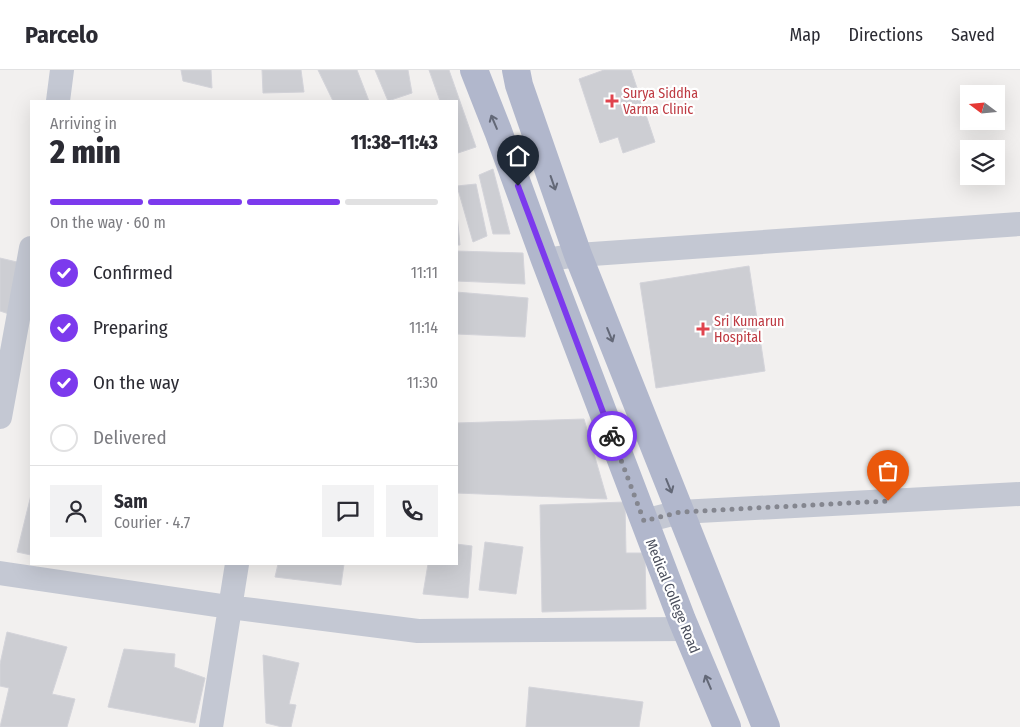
<!DOCTYPE html>
<html lang="en">
<head>
<meta charset="utf-8">
<style>
  body { margin:0; font-family:"Fira Sans Condensed",sans-serif; background:#f2f2f3; color:#2b2b33; height:100vh; display:flex; flex-direction:column; font-size:19px; white-space:nowrap }
  * { box-sizing:border-box; margin:0 }
  p { font-size:16px; color:#7c7c81 }
  .icon { flex:none; width:28px; height:28px; fill:none; stroke:currentColor; stroke-width:2; stroke-linecap:round; stroke-linejoin:round }
  .map { position:relative; flex:1; overflow:hidden }
  .panel { position:absolute; left:30px; top:30px; width:428px; height:465px; display:flex; flex-direction:column; background:#fff; border-radius:0px; box-shadow:0 5px 20px #0002 }
  .panel>* { flex:none }
  .needle { width:32px; rotate:286deg }
  .tools { position:absolute; left:960px; top:15px; display:grid; gap:10px }
  .tools a { display:grid; place-items:center; width:45px; height:45px; border-radius:0px; background:#fff; box-shadow:0 5px 20px #0002; font-size:25px }
  .pin { position:absolute; display:grid; place-items:center; width:42px; height:42px; color:#fff; margin:-51px -21px; border-radius:50% 50% 50% 0; rotate:-45deg; box-shadow:0 0 5px #0007 }
  .pin .icon { rotate:45deg }
  .courier { position:absolute; display:grid; place-items:center; width:50px; height:50px; margin:-25px; border:4px solid #7c3aed; border-radius:50%; background:#fff; color:#222; box-shadow:0 1px 6px #0007 }
  .head em { font-style:normal; font-weight:800 }
  .head div { display:flex; flex-direction:column-reverse }
  .head { display:flex; align-items:center; justify-content:space-between; height:85px; padding:0 20px }
  h1 { font-size:32px; font-weight:800; line-height:38px }
  .bar { display:grid; grid-template-columns:repeat(4,1fr); gap:8px 5px; align-content:center; height:60px; padding:0 20px }
  .bar i { height:6px; border-radius:4px; background:#e1e1e2 }
  .bar .current { background:#7c3aed }
  .bar p { grid-column:span 4 }
  .line { display:flex; align-items:center; gap:12px; padding:0 20px; border-top:1px solid #e1e1e2 }
  .line div { flex:1 }
  .round { display:grid; place-items:center; flex:none; width:52px; height:52px; border-radius:0px; background:#f2f2f3 }
  ol { padding:0 20px; list-style:none }
  li { display:flex; align-items:center; gap:15px; height:55px }
  li p { margin-inline-start:auto }
  li .icon { padding:5px; border-radius:50%; background:#7c3aed; color:#fff; stroke-width:4 }
  li:last-child { color:#7c7c81 }
  li i { width:28px; height:28px; border:2px solid #e1e1e2; border-radius:50% }
  header { display:flex; align-items:center; gap:30px; box-sizing:border-box; height:70px; padding:0 25px; background:#fff; border-bottom:1px solid #e1e1e2 }
  header strong { font-size:24px }
  nav { display:flex; gap:28px; margin-inline-start:auto; font-size:18px }
  .map>svg:first-child { display:block }
  .building { fill:#cdced3; stroke:#d4d4da }
  .lines { fill:none; stroke-linecap:round; stroke-linejoin:round }
  .minor { stroke:#c4c8d3; stroke-width:24 }
  .primary { stroke:#b1b7cc; stroke-width:28 }
  .oneway { stroke:#636877 }
  .done { stroke:#84868f; stroke-width:5; stroke-dasharray:0 9 }
  .route { stroke:#7c3aed; stroke-width:6 }
  .health-dot { fill:#e0444e; stroke:#fff; stroke-width:2 }
  .labels { text-anchor:middle; stroke-width:4.5; stroke-linejoin:round; paint-order:stroke }
  .health-label { font-size:14px; fill:#be3a42; stroke:#fff; text-anchor:start }
  .street-label { font-size:14px; fill:#494d5b; stroke:#fff }
</style>
</head>
<body>
<header>
<strong>Parcelo</strong>
<nav><a>Map</a><a>Directions</a><a>Saved</a></nav>
</header>
<div class="map">
<svg width="1020" height="657" viewBox="0 0 1020 657">
  <rect width="100%" height="100%" fill="#f2f0ef"/>
  <path class="building" d="M181 0H211L212 18 183 11Z
    M262 0H301L304 22 263 23Z
    M318 0H357L369 31H333Z
    M375 0H408L412 23 388 31Z
    M429 0H449L476 77 458 83 456 79V31H440Z
    M604 0H631L655 72 623 83 618 67 600 73 579 9Z
    M493 99 510 164H493L479 105Z
    M476 114 487 166 473 172 457 116Z
    M456 133 460 175H456Z
    M456 181 523 183 525 214 456 211Z
    M0 188 17 192 9 244 0 241Z
    M749 196 765 301 656 318 640 213Z
    M456 222 528 228 525 267 456 264Z
    M584 349 607 429 456 423V353Z
    M31 425V485L17 482Z
    M625 432 626 483H645L646 539 542 542 540 435Z
    M485 472 523 477 516 524 479 520Z
    M456 474 472 476 468 528 423 524 428 494H456Z
    M278 494H344L341 515 275 507Z
    M7 562 67 577 52 624 75 629 67 657H0L9 618 0 616V594Z
    M124 579 175 584 174 597 205 608 195 653 108 637Z
    M263 585 299 593 289 634 296 635 291 657H282L266 653Z
    M529 617 643 632 639 657H526Z"/>
  <g class="lines">
    <path class="minor" d="M58 31 62 0
      M545 190 578 185 1020 154
      M0 347 31 178
      M644 451 680 442 1020 424
      M0 503 229 537 418 561 685 559
      M211 657 237 494"/>
    <path class="primary" d="M474 0 498 61 545 190 682 550 727 657
      M516 0 519 15 578 185 766 657"/>
  </g>
  <defs><path id="oneway-shaft" d="M-6 0H5M1.5-3L5.5 0L1.5 3" fill="none" stroke-width="1.6" stroke-linecap="round" stroke-linejoin="round" transform="scale(1.25)"/></defs>
  <g class="oneway">
    <use href="#oneway-shaft" transform="translate(494 52) rotate(-113)"/>
    <use href="#oneway-shaft" transform="translate(553 113) rotate(71)"/>
    <use href="#oneway-shaft" transform="translate(610 265) rotate(68)"/>
    <use href="#oneway-shaft" transform="translate(669 416) rotate(68)"/>
    <use href="#oneway-shaft" transform="translate(708 612) rotate(-113)"/>
  </g>
  <g class="lines">
    <path class="done" d="M612 366 644 451 680 442 888 431"/>
    <path class="route" d="M518 116 612 366"/>
  </g>
  <g class="health-dot">
    <path d="M609.5 23.5h5v5h5v5h-5v5h-5v-5h-5v-5h5z"/>
    <path d="M700.5 251.5h5v5h5v5h-5v5h-5v-5h-5v-5h5z"/>
  </g>
  <g class="labels">
    <g class="health-label">
      <text x="623" y="28">Surya Siddha<tspan x="623" dy="16">Varma Clinic</tspan></text>
      <text x="714" y="256">Sri Kumarun<tspan x="714" dy="16">Hospital</tspan></text>
    </g>
    <g class="street-label">
      <text transform="translate(673 526) rotate(68)" y="5">Medical College Road</text>
    </g>
  </g>
</svg>
<div class="tools">
<a><svg class="needle" viewBox="-14 -14 28 28"><path d="M0-13l5 13h-10z" fill="#e53935"/><path d="M0 13l5-13h-10z" fill="#7c7c81"/></svg></a>
<a><svg class="icon" aria-label="layers" viewBox="0 0 24 24"><path d="M12 4l9 5-9 5-9-5zM3 14l9 5 9-5"/></svg></a>
</div>
<div class="pin" style="left:888px;top:431px;background:#ea580c"><svg class="icon" aria-label="bag" viewBox="0 0 24 24"><path d="M5 8h14l-1 12H6zM9 8a3 3 0 0 1 6 0"/></svg></div>
<div class="pin" style="left:518px;top:116px;background:#1f2937"><svg class="icon" aria-label="home" viewBox="0 0 24 24"><path d="M3 11l9-7 9 7M6 9v11h12V9"/></svg></div>
<div class="courier" style="left:612px;top:366px"><svg class="icon" aria-label="bike" viewBox="0 0 24 24"><circle cx="6" cy="16" r="4"/><circle cx="18" cy="16" r="4"/><path d="M6 16l4-8h5l3 8M10 8l3 8H6M13 5h3"/></svg></div>
<section class="panel">
<div class="head"><div><h1>2 min</h1><p>Arriving in</p></div><em>11:38–11:43</em></div>
<div class="bar"><i class="current"></i><i class="current"></i><i class="current"></i><i></i><p>On the way · 60 m</p></div>
<ol>
<li><svg class="icon" aria-label="check" viewBox="0 0 24 24"><path d="M5 12l5 5 9-10"/></svg>Confirmed<p>11:11</p></li>
<li><svg class="icon" aria-label="check" viewBox="0 0 24 24"><path d="M5 12l5 5 9-10"/></svg>Preparing<p>11:14</p></li>
<li><svg class="icon" aria-label="check" viewBox="0 0 24 24"><path d="M5 12l5 5 9-10"/></svg>On the way<p>11:30</p></li>
<li><i></i>Delivered</li>
</ol>
<div class="line" style="height:90px"><a class="round"><svg class="icon" aria-label="person" viewBox="0 0 24 24"><circle cx="12" cy="8" r="4"/><path d="M4 21q1-7 8-7t8 7"/></svg></a><div><b>Sam</b><p>Courier · 4.7</p></div><a class="round"><svg class="icon" aria-label="chat" viewBox="0 0 24 24"><path d="M4 5h16v11H9l-5 4z"/></svg></a><a class="round"><svg class="icon" aria-label="phone" viewBox="0 0 24 24"><path d="M5 4h4l2 5-3 2q2 4 5 5l2-3 5 2v4C11 20 4 13 5 4z"/></svg></a></div>
</section>
</div>
</body>
</html>
